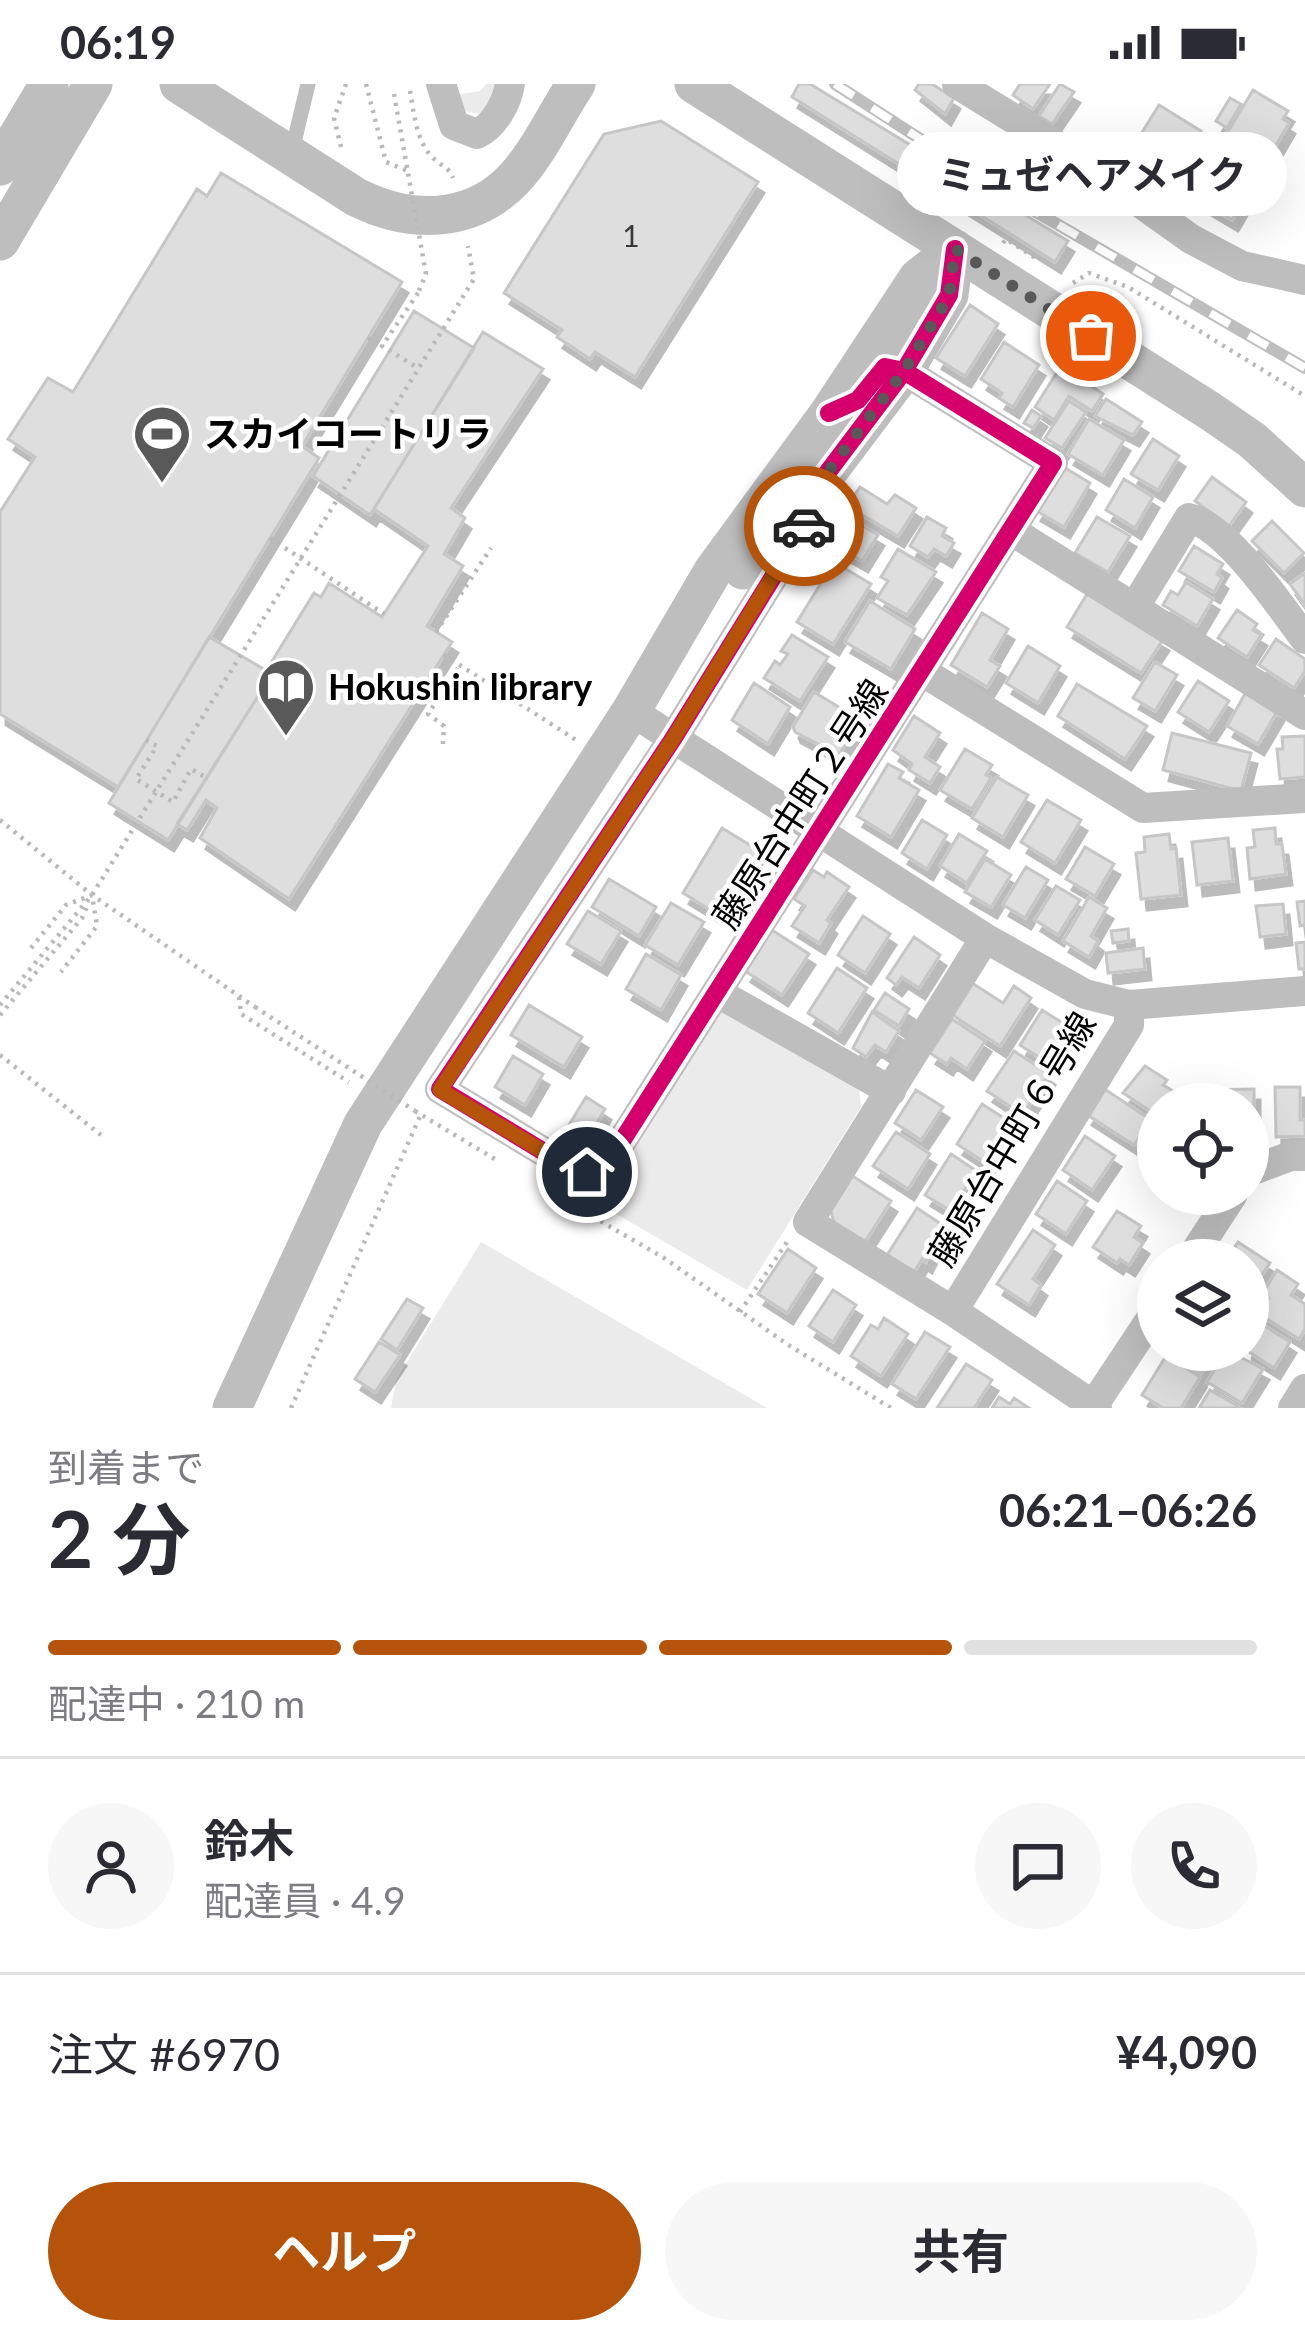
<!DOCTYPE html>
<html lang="ja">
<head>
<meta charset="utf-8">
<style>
  body { margin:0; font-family:Lato,"Noto Sans JP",sans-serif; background:#f7f7f7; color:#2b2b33; height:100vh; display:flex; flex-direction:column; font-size:45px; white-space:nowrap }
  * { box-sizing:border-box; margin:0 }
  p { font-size:39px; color:#7c7c81 }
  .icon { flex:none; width:66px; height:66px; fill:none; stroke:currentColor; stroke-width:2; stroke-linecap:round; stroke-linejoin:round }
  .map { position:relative; height:1324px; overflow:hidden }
  .panel { display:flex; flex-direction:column; background:#fff; flex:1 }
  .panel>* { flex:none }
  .fabs { position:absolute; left:1137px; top:999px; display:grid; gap:24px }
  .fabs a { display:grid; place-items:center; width:132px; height:132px; border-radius:50%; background:#fff; box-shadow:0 12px 48px #0002; font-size:60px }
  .pin { position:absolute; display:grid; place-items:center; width:102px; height:102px; color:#fff; margin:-51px; border:6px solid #fff; border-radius:50%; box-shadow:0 3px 12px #0007 }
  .courier { position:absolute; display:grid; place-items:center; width:120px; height:120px; margin:-60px; border:9px solid #b45309; border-radius:50%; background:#fff; color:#222; box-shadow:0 3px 15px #0007 }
  .bubble { position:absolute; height:84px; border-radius:42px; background:#fff; box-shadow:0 12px 48px #0002; font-size:39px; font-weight:700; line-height:84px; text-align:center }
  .summary em { font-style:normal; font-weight:700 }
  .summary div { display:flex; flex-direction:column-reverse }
  .summary { display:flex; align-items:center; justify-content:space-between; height:204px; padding:0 48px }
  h1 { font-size:78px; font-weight:700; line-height:90px }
  .bar { display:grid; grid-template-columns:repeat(4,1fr); gap:18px 12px; align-content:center; height:144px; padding:0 48px }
  .bar i { height:15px; border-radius:9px; background:#e1e1e2 }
  .bar .selected { background:#b45309 }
  .bar p { grid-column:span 4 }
  .line { display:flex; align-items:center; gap:30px; padding:0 48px; border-top:3px solid #e1e1e2 }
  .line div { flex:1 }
  .round { display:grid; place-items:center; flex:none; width:126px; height:126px; border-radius:63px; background:#f7f7f7 }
  .primary-button { display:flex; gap:24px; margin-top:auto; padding:24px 48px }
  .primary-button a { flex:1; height:138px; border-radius:72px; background:#b45309; color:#fff; font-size:48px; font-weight:700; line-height:138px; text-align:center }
  .primary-button a+a { background:#f7f7f7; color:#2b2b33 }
  .status { display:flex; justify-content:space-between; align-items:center; height:84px; padding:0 60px; background:#fff; direction:ltr }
  .status svg { height:33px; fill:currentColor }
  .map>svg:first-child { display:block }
  .green { fill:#ebebeb }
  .building { fill:#dedede; stroke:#c6c6c6; stroke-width:3; filter:url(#shadow) }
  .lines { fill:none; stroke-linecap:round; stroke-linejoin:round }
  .path { stroke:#b9b9b9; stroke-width:4.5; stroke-dasharray:3 6; stroke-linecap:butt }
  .service { stroke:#bebebe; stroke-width:15 }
  .minor { stroke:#bebebe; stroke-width:30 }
  .tertiary { stroke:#bebebe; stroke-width:39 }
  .rail-casing { stroke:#bebebe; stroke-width:12 }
  .rail { stroke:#fff; stroke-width:8; stroke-dasharray:22; stroke-linecap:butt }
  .path-bridge { stroke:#b9b9b9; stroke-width:4.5; stroke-dasharray:3 6; stroke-linecap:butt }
  .cycleway-casing { stroke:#fff; stroke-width:26 }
  .cycleway { stroke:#d6006c; stroke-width:18 }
  .done { stroke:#595959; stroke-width:12; stroke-dasharray:0 21.6 }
  .route { stroke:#b45309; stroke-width:15 }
  .labels { text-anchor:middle; stroke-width:9; stroke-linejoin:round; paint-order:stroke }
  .number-label { font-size:30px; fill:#383838 }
  .poi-label { font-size:36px; font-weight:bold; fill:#000; stroke:#fff; text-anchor:start }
  .street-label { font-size:36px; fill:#000; stroke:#fff }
</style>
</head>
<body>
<div class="status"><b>06:19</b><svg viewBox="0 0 49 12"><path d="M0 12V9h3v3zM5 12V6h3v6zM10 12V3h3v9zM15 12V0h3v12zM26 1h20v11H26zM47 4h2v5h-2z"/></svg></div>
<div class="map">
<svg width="1305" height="1324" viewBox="0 0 1305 1324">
  <defs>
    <filter id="shadow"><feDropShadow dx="6" dy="11" stdDeviation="0" flood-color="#0004"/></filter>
  </defs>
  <rect width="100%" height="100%" fill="#fff"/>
  <path class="green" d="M486 0H496L490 20 478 30 460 26 455 11 480 7Z
    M716 918 859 1003 861 1023 747 1206 596 1118Z
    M481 1158 767 1324H391L396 1296Z"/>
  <path class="building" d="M799 0H810L1068 157 1055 178 792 13Z
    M919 0H932L954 14 945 30 915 6Z
    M1020 0H1050L1033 25 1013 11Z
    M1060 0 1074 8 1052 40 1039 32Z
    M1253 6 1288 27 1283 35 1289 39 1232 136 1190 111Z
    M1230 14 1241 20 1227 44 1216 37Z
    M1159 21 1201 47 1167 105 1123 79Z
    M661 37 758 98 635 293 595 268 590 275 557 253 562 246 504 209 604 50Z
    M1010 57 1029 68 1022 78 1004 67Z
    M1032 70 1051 81 1044 92 1026 80Z
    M221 89 402 198 302 362 319 374 118 703 0 630V428L35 373 8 355 48 294 73 308 197 105 207 112Z
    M970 221 998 240 965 292 936 274Z
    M414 227 474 264 370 431 313 392Z
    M483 248 543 285 451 424 465 434 444 470 463 482 427 542 452 558 289 815 200 754 217 724 206 716 187 746 177 740 272 590 266 587 314 509 321 513 329 499 382 533 428 462 374 425Z
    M1004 258 1039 281 1013 323 999 314 1002 309 981 295Z
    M1061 282 1103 310 1092 327 1069 312 1054 336 1035 323Z
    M1106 315 1142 338 1133 351 1095 332Z
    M1069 317 1086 328 1062 364 1045 354Z
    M1032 326 1041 332 1033 344 1024 339Z
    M1089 335 1124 356 1103 391 1068 370Z
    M1153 355 1179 372 1158 406 1131 390Z
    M1062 382 1090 399 1064 443 1035 426Z
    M1212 393 1246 418 1229 442 1195 417Z
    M1124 395 1153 413 1135 444 1106 426Z
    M860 403 887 420 895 411 916 424 898 452 847 422Z
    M845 431 878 451 862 477 829 458Z
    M927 433 946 444 942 452 954 459 946 472 934 465 928 473 910 462Z
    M1097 433 1130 452 1108 488 1075 469Z
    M1272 437 1304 469 1284 489 1252 457Z
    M1194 462 1223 480 1217 490 1222 494 1214 508 1179 487Z
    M898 465 936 488 907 531 877 514 888 497 881 493Z
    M834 478 871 500 833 560 797 538Z
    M1305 489V521L1290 500Z
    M1186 498 1213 515 1197 542 1163 521 1171 507 1178 511Z
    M1087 510 1163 556 1141 589 1067 543Z
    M870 517 915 545 891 585 845 558Z
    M1237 526 1257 540 1253 546 1261 551 1247 573 1218 554Z
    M982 529 1008 545 990 576 1000 582 987 603 951 581Z
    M792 551 828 573 800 617 764 594 775 577 780 581 788 570 781 567Z
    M209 553 272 590 168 756 109 719Z
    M1276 555 1305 575V587L1294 604 1259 581Z
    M1028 562 1060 582 1038 619 1006 599Z
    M1155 578 1177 591 1155 627 1133 614Z
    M1198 597 1229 617 1209 648 1178 628Z
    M754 599 790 623 768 660 732 636Z
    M1077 600 1147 642 1125 675 1058 632Z
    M814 608 860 636 839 671 795 648 793 643Z
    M1246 608 1278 626 1258 660 1227 642Z
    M914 632 940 649 925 673 940 683 930 699 909 686 912 680 893 666Z
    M1172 649 1251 669 1241 707 1163 686Z
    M1305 652V693L1280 695 1277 665H1283L1282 653Z
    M965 665 992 681 986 691 991 694 972 725 940 706Z
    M888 680 903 688 899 694 919 706 891 753 857 732Z
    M997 693 1028 711 1003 753 972 734Z
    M1047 716 1081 736 1055 779 1021 758Z
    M922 736 947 751 927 785 902 769Z
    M722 744 758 766 719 831 683 809Z
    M1275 744 1276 760H1282L1286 790 1250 795 1247 764 1255 763 1253 746Z
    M959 750 987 767 967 799 940 782Z
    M1169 750 1171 765 1176 764 1181 811 1141 815 1136 769 1145 768 1144 753Z
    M1228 754 1233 797 1197 801 1192 758Z
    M1085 763 1114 780 1095 812 1066 795Z
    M985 775 1011 791 991 823 965 808Z
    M1026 783 1048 796 1025 834 1003 821Z
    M813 786 824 793 827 788 849 803 827 836 831 839 819 859 792 842 805 822 794 815Z
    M609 795 656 823 639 852 592 823Z
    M1056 802 1080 816 1058 851 1035 836Z
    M1089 813 1107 824 1091 852 1098 857 1089 873 1063 857Z
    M1305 817V841L1300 842 1297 818Z
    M671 819 704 838 678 881 645 861Z
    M1283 820 1286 850 1260 853 1256 822Z
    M588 827 621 847 601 880 567 860Z
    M863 832 890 850 865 889 838 871Z
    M1128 845 1129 857 1113 859 1111 847Z
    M772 846 809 870 782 911 745 887Z
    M914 853 940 871 919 904 902 893 896 901 887 894Z
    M1305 858V885H1299L1296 859Z
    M1143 864 1145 885 1108 889 1106 869Z
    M646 870 681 891 661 926 626 905Z
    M837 884 867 904 838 949 808 929Z
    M972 899 1003 919 1014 902 1031 914 1000 962 951 930Z
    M885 909 909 925 899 942 874 926Z
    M529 921 582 953 564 983 511 951Z
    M1042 926 1074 946 1051 981 1020 961Z
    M872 928 899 947 886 968 875 961 866 973 853 964Z
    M952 935 985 957 967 985 951 974 947 980 930 969Z
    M1014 967 1049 990 1023 1031 987 1007Z
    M513 972 543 990 525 1021 495 1003Z
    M1145 982 1167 996 1163 1001 1176 1009 1169 1020H1158V1032L1123 1009Z
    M1275 1003H1300V1036H1305V1052L1276 1053Z
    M1103 1004 1151 1036 1134 1061 1086 1030Z
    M1254 1005V1033L1248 1034V1020H1204V1006Z
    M916 1006 943 1023 921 1056 895 1039Z
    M586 1013 605 1025 595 1042 603 1047 589 1071 561 1054Z
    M982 1020 1013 1040 987 1080 957 1060Z
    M896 1048 930 1070 908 1105 873 1082Z
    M1085 1052 1115 1072 1092 1106 1063 1086Z
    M951 1070 984 1092 975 1105 968 1100 951 1127 925 1111Z
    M851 1091 891 1117 864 1159 834 1139 830 1123Z
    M1057 1097 1087 1117 1066 1150 1036 1130Z
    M917 1124 944 1142 926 1178 922 1175 914 1188 887 1171Z
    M1117 1127 1141 1142 1134 1153 1143 1159 1129 1181 1120 1175 1117 1179 1093 1163Z
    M1033 1146 1055 1161 1033 1195 1041 1201 1029 1221 997 1200Z
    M1238 1158 1270 1179 1259 1195 1248 1188V1176L1227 1175Z
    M788 1165 816 1184 787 1229 758 1210Z
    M1277 1186 1298 1200 1291 1211 1305 1220V1245L1299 1255 1259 1230 1269 1214 1263 1209Z
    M833 1206 856 1221 833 1258 809 1242Z
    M407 1215 423 1224 397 1266 381 1255Z
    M1251 1233 1290 1258 1274 1284 1246 1266Z
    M884 1234 908 1250 881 1292 851 1272 871 1241 878 1245Z
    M925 1248 950 1263 916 1315 892 1300Z
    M379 1258 400 1271 375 1308 355 1295Z
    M1170 1266H1217L1201 1290 1168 1270Z
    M1227 1266 1263 1285 1242 1319 1207 1298Z
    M1166 1272 1200 1293 1181 1324H1163L1142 1311Z
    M966 1280 992 1296 974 1324H937Z
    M1210 1306 1231 1318 1240 1324H1199Z
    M999 1313 1010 1320 1014 1314 1029 1324H992Z"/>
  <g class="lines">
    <path class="path" d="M366 0 386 78 408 87
      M410 7C414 29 416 57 433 74 442 83 448 82 453 94
      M394 10 405 72
      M341 63 334 34 346 0
      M1003 159 1006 155 1037 175
      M1073 199 1089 189 1128 203 1305 312
      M418 209 382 262 418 284
      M368 254 382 262
      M270 454 384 530
      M436 548 491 464
      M444 571 576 656
      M146 656 157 662 136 695 173 718 191 685 207 694
      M443 660 444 642 428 630 460 581
      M0 736 92 811 255 923
      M31 864 66 821 92 811 97 842 61 888
      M239 913 241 930 349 998
      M0 921 92 811 474 195 468 162
      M0 931 82 834 89 818
      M0 971 101 1051
      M415 1027 498 1077
      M554 1110 664 1174 790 1262 891 1324
      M740 1228 787 1158
      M291 1324 421 1030"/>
    <path class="service" d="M292 67 308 0"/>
    <path class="minor" d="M441 0 454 41 477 50C494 42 507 19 510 0
      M957 0 1076 73 1191 155 1242 182 1305 196
      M814 420 810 433 673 655 440 1005 569 1083 588 1088 606 1082 1053 379 904 287 893 282 883 285
      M1012 447 1305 631
      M1134 524 1189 434C1228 443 1280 522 1305 555
      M923 588 1143 724 1305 714
      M631 627 985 854 1085 910 1129 921 1305 907
      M985 854 808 1138 953 1227 1097 1324
      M718 909 891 1007
      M1248 1088 1291 1072H1305
      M1190 1176 1233 1110
      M953 1227 1129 941V921
      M1093 1322 1158 1224
      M1293 1324 1305 1305"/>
    <path class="tertiary" d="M179 0 356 113C386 128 416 135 448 130 520 119 540 54 576 0
      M694 0 1210 327 1252 356 1305 404
      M0 82 49 0
      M0 157 93 0
      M743 486 821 397 904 287 949 211 955 165
      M232 1324 363 1040 631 627 713 487 829 329 918 194 955 165"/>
    <g class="rail-casing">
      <path id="rail" d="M835 0 1007 111 1305 284"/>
    </g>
    <use href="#rail" class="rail"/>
    <path class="path-bridge" d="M405 72 426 190 418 209
      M255 923 415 1027"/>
    <g class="cycleway-casing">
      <path id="cycleway" d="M829 329 858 316 885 283 904 287 1053 379 606 1082 588 1088 569 1083 440 1005 673 655 810 433 821 397 904 287 949 211 955 165"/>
    </g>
    <use href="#cycleway" class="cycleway"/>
  </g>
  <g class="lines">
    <path class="done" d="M804 442 821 397 904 287 949 212 955 165 1091 252"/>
    <path class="route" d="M587 1088 569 1083 440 1006 673 655 804 442"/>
  </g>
  <defs>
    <g id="stadium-pin" transform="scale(3)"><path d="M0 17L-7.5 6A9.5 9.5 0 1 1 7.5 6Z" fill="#595959" stroke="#fff"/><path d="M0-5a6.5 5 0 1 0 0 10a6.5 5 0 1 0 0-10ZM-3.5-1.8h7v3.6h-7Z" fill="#fff"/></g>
    <g id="library-pin" transform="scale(3)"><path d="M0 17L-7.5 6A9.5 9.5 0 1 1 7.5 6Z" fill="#595959" stroke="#fff"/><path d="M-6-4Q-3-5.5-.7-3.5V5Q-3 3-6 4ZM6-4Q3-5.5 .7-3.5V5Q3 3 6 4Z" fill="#fff"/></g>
  </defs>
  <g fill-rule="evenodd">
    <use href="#stadium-pin" x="162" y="350"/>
    <use href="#library-pin" x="286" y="603"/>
  </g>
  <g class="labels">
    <g class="number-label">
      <text x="631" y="163">1</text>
    </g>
    <g class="poi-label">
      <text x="204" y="363">スカイコートリラ</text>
      <text x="328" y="616">Hokushin library</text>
    </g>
    <g class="street-label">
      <text transform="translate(800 720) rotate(-57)" y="13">藤原台中町２号線</text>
      <text transform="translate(1012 1055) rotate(-59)" y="13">藤原台中町６号線</text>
    </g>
  </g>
</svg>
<div class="fabs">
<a><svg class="icon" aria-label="locate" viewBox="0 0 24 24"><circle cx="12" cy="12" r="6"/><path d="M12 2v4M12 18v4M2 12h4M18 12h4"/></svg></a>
<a><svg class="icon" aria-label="layers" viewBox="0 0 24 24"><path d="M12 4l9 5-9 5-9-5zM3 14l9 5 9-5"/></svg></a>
</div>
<div class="pin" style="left:1091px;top:252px;background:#ea580c"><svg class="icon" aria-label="bag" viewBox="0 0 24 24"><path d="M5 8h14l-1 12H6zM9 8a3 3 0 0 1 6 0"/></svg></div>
<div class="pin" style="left:587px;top:1088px;background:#1f2937"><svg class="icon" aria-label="home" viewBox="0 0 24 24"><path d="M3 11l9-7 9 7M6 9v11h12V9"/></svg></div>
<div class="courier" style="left:804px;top:442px"><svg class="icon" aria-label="car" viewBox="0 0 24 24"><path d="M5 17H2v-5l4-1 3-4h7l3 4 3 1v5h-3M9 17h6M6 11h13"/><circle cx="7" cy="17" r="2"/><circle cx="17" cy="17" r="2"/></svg></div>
<div class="bubble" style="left:897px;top:48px;width:390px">ミュゼヘアメイク</div>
</div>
<section class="panel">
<div class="summary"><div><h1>2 分</h1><p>到着まで</p></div><em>06:21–06:26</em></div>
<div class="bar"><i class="selected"></i><i class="selected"></i><i class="selected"></i><i></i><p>配達中 · 210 m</p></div>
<div class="line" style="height:216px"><a class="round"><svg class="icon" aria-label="person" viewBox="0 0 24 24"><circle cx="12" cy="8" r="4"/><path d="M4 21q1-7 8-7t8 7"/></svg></a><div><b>鈴木</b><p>配達員 · 4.9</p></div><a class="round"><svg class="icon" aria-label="chat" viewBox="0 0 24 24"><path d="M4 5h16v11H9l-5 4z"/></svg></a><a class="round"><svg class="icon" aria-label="phone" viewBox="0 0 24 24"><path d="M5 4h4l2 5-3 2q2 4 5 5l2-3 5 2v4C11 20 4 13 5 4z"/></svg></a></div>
<div class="line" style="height:156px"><div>注文 #6970</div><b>¥4,090</b></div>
<div class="primary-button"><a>ヘルプ</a><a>共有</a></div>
</section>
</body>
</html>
